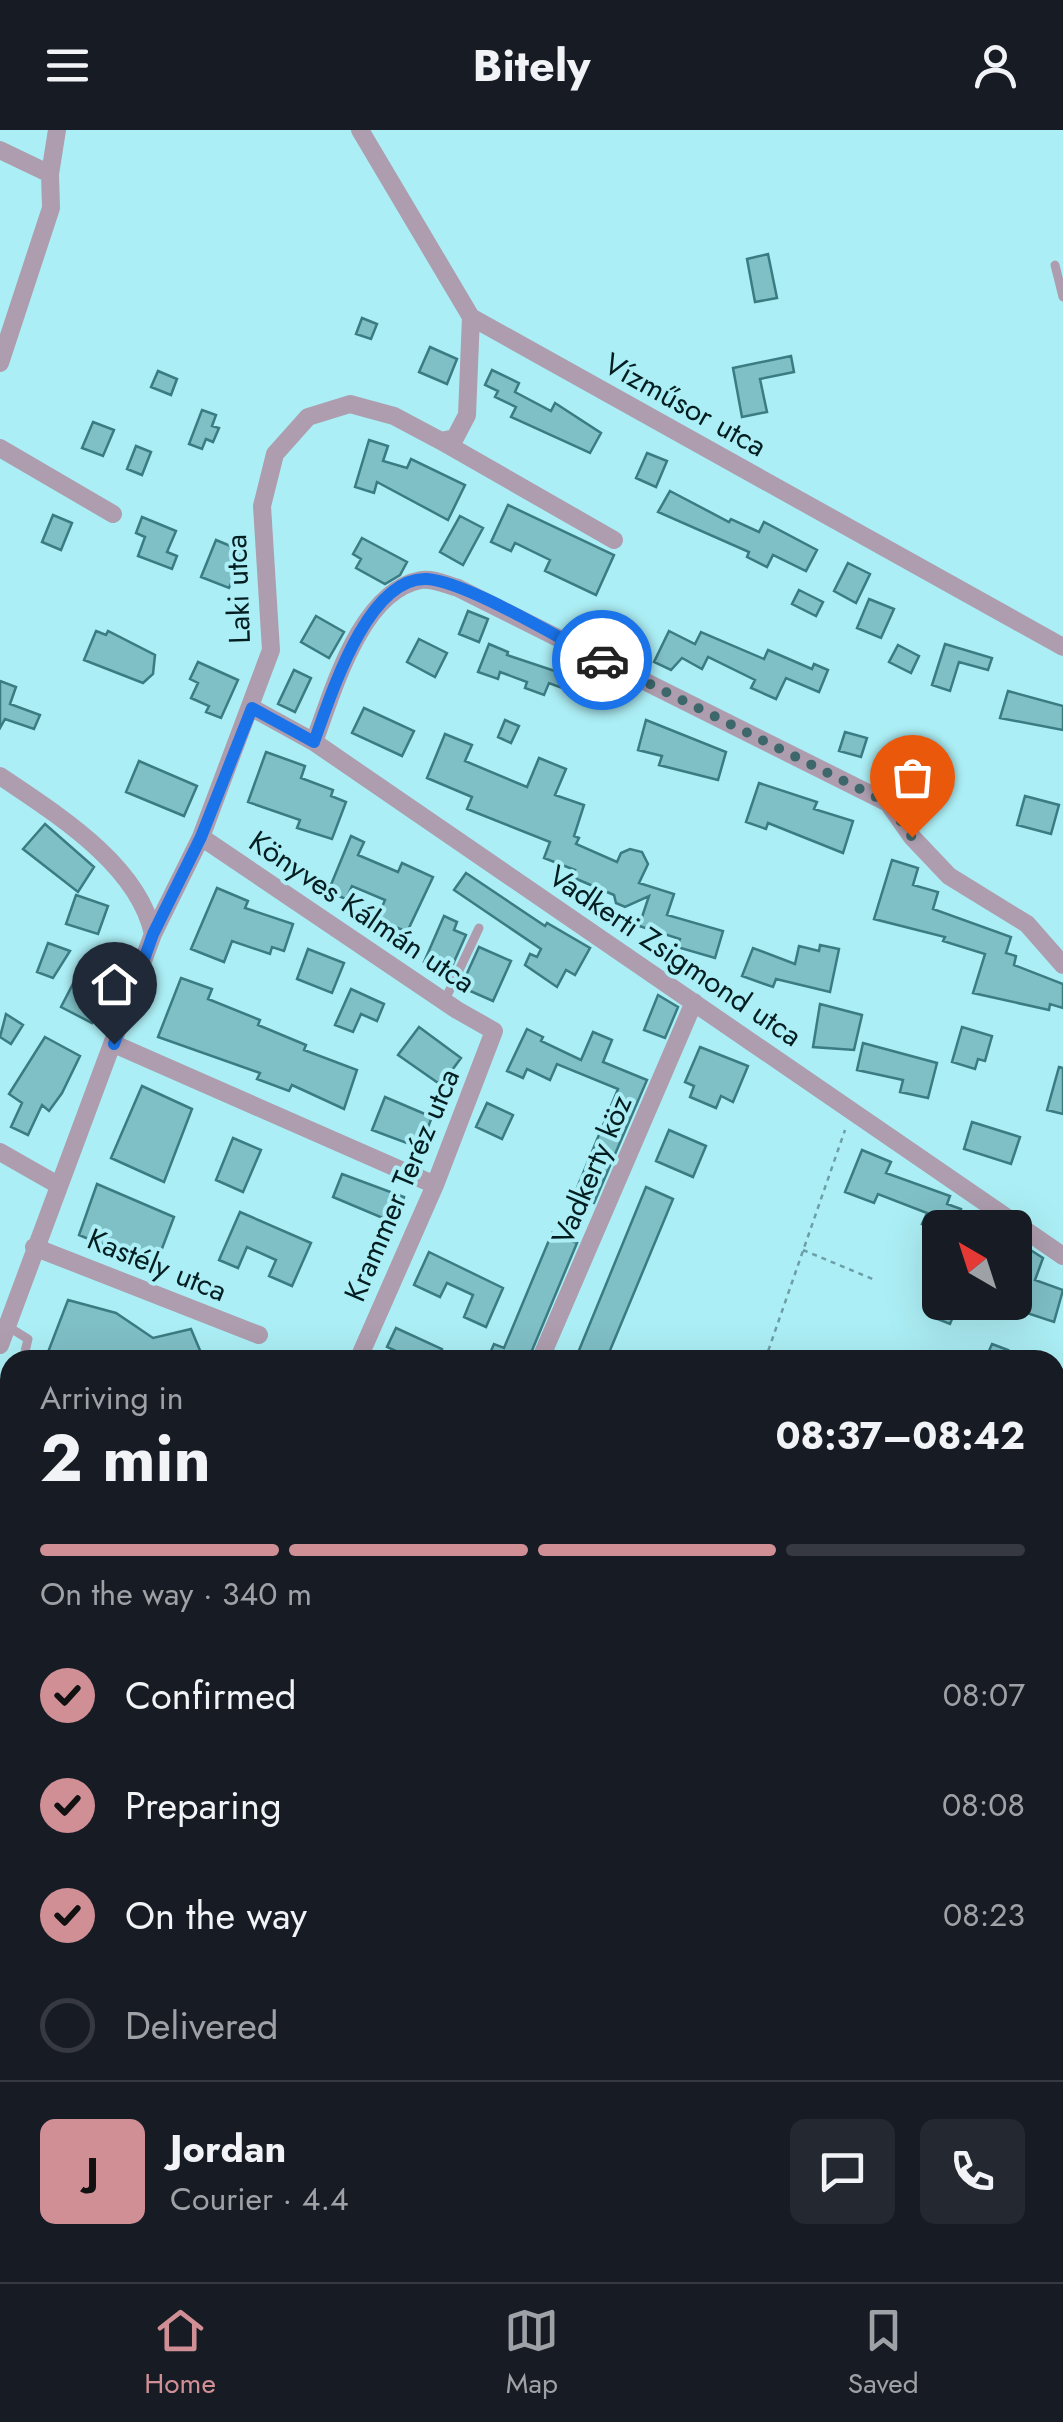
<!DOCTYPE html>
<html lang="en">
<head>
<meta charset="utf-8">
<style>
  body { margin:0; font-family:Jost,sans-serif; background:#242831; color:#f1f3f6; height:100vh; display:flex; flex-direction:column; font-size:38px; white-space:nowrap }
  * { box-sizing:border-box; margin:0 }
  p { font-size:32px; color:#9ea1a6 }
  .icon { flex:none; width:55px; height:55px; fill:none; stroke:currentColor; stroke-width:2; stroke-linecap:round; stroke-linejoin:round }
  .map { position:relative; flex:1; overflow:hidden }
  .side { position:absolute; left:0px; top:1220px; width:1065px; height:932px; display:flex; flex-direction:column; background:#171b24; border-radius:30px 30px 0 0; box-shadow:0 10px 40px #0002 }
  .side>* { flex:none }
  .needle { width:65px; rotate:321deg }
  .controls { position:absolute; left:922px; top:1080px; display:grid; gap:20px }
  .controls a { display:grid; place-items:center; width:110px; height:110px; border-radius:15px; background:#171b24; box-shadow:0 10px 40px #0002; font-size:50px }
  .pin { position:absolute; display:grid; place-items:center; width:85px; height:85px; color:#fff; margin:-102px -42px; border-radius:50% 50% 50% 0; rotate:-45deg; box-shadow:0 0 10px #0007 }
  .pin .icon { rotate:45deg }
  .courier { position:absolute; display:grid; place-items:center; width:100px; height:100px; margin:-50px; border:8px solid #1a73e8; border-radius:50%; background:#fff; color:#222; box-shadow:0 2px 12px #0007 }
  .summary em { font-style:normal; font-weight:700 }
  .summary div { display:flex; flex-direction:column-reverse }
  .summary { display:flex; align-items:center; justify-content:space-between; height:170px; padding:0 40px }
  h1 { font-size:65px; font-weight:700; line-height:75px }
  .bar { display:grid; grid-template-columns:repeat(4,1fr); gap:15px 10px; align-content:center; height:120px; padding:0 40px }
  .bar i { height:12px; border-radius:8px; background:#363941 }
  .bar .current { background:#d08e95 }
  .bar p { grid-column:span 4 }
  .line { display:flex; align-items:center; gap:25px; padding:0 40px; border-top:2px solid #363941 }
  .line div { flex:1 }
  .round { display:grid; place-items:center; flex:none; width:105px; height:105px; border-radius:15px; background:#242831 }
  ol { padding:0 40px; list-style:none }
  li { display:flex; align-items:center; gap:30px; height:110px }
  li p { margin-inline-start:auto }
  li .icon { padding:10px; border-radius:50%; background:#d08e95; color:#111; stroke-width:4 }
  li:last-child { color:#9ea1a6 }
  li i { width:55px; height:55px; border:5px solid #363941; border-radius:50% }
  header { display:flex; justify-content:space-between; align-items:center; height:130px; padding:0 40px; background:#171b24; font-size:45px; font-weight:700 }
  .menu { display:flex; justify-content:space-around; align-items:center; height:140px; border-top:2px solid #363941; background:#171b24; font-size:28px; color:#9ea1a6 }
  .menu a { display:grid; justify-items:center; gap:5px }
  .menu .current { color:#d08e95 }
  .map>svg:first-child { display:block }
  .green { fill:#e79791 }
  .building { fill:#7fbfc6; stroke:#3b7b82; stroke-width:2.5 }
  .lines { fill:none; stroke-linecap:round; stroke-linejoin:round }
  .path { stroke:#6c9fa5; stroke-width:2.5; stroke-dasharray:5 5; stroke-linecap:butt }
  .lane { stroke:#ad9dae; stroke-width:9 }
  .street { stroke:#ad9dae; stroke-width:18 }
  .done { stroke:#3e676b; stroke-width:10; stroke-dasharray:0 18 }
  .route { stroke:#1a73e8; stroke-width:12 }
  .labels { text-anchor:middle; stroke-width:8; stroke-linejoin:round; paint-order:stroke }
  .street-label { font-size:30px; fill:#031e21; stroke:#aceef5 }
</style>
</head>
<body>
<header><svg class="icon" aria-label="menu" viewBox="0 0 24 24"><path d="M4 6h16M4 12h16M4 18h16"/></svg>Bitely<svg class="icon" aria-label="person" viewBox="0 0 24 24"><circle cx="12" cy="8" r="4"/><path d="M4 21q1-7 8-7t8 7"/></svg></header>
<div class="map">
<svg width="1063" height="2152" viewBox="0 0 1063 2152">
  <rect width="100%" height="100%" fill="#aceef5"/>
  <path class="green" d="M0 1438 10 1442V1508L0 1494Z"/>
  <path class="building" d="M768 124 777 168 755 172 747 129Z
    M362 188 377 194 371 209 356 204Z
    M430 217 457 229 447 254 419 242Z
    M791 226 794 242 760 249 767 282 742 287 733 238Z
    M492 240 519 253 515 262 551 281 555 273 601 303 590 323 511 287 516 277 495 267 498 261 485 255Z
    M158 241 177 249 171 265 151 257Z
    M202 280 216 285 212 296 219 298 213 312 206 309 202 319 189 314Z
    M93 292 114 300 103 326 82 318Z
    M369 310 388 316 383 331 407 338 411 329 465 355 448 390 377 352 374 363 355 357Z
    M136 316 151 322 142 345 127 339Z
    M647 323 667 331 656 357 636 348Z
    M670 361 729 392 731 389 759 402 764 392 817 420 806 441 773 425 767 437 747 427 749 422 658 382Z
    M508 375 614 425 596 465 545 441 550 430 515 413 511 421 491 412Z
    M53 385 72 393 61 420 42 412Z
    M460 386 483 398 463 435 440 422Z
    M142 387 176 401 167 422 177 426 172 439 138 426 145 407 136 403Z
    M362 408 407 432 400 445 385 454 356 438 361 429 353 424Z
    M216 410 245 422 229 458 201 447Z
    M848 433 870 444 856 473 834 461Z
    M799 460 823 472 816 486 792 474Z
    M869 469 894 479 881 508 857 498Z
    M468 481 488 489 479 512 459 504Z
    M316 486 344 502 329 528 301 512Z
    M96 501 106 505 108 501 155 525 153 544 143 553 84 530Z
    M669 501 695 514 701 502 764 529 768 520 812 539 814 534 828 540 819 562 786 548 776 569 751 558 755 550 708 527 702 539 682 528 671 540 654 532Z
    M419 509 447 523 435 547 407 532Z
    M489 514 508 522 507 525 567 545 562 558 549 553 544 565 525 558 527 552 500 542 498 549 478 542Z
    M945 514 992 528 988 540 959 532 950 561 932 555Z
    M898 515 919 526 911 543 889 532Z
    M198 532 238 550 221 588 206 582 209 576 191 568 198 553 190 549Z
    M294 540 311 548 295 582 278 574Z
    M0 551 16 557 10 574 40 585 34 599 5 589 0 598Z
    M1008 561 1063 576V600L1000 588Z
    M364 578 414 601 402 626 352 603Z
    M505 590 519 596 511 613 498 607Z
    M646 590 726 622 718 650 659 635 662 626 638 620Z
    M845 602 867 608 861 627 839 621Z
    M445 604 472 615 465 631 527 657 539 628 566 639 555 665 584 675 574 706 579 708 576 714 617 732 621 723 630 719 642 722 648 734 639 753 674 764 667 785 723 801 715 828 677 817 680 809 639 796 649 766 625 777 616 773 614 765 572 747 575 740 544 728 550 712 467 679 472 667 427 648Z
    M266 622 305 636 301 648 333 660 331 666 346 672 332 709 297 698 300 690 248 672Z
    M139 631 197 656 184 686 126 662Z
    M759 653 817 672 814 679 853 691 843 723 768 693 766 699 746 692Z
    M1025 666 1059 675 1051 704 1017 695Z
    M45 694 94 737 78 762 23 719Z
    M351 706 364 712 358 725 398 742 402 733 433 747 407 802 377 789 385 770 352 756 346 769 328 762Z
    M892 730 918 738 913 755 938 762 933 779 1011 807 1006 823 1016 826 1014 835 1063 854V878L1050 874 1049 880 973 863 985 824 943 811 945 807 874 789Z
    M466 743 545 796 547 793 590 818 575 845 566 840 557 857 525 835 530 824 537 827 541 819 454 760Z
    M217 758 248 771 245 778 293 794 284 821 272 817 270 824 232 811 224 832 191 819Z
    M76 765 108 776 98 804 66 794Z
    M444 786 457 792 454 800 466 805 449 843 424 832Z
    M48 813 70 821 53 848 37 842Z
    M820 815 839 819 830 862 776 849 773 857 742 846 753 818 795 834 799 816 819 821Z
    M479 817 511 831 493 871 468 860 471 853 464 850Z
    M308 819 344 833 332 863 297 849Z
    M78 844 95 850 86 875 98 881 92 893 61 877Z
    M181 848 212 859 208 869 260 890 258 895 306 915 304 920 357 940 344 979 292 955 289 961 257 949 260 943 158 907Z
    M351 859 384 874 377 891 361 884 353 902 335 895Z
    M658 865 678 877 665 908 644 900Z
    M820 874 862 885 854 920 813 917Z
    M6 884 23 895 11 914 0 907Z
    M419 897 461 928 441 955 398 925Z
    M962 897 992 906 985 931 978 929 975 939 952 932Z
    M527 899 543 907 541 911 581 930 593 902 612 910 603 932 647 950 594 1073 574 1065 618 959 557 934 550 950 527 939 523 948 507 941Z
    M45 907 80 926 62 963 49 981 42 975 28 1005 11 997 22 973 9 964Z
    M863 913 937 933 928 968 900 962 903 950 857 940Z
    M700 917 748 936 733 972 721 966 716 978 690 967 694 956 685 952Z
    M1059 937 1063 938V984L1047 980Z
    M142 956 192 979 164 1052 111 1028Z
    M385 967 432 987 420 1018 372 1000Z
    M487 973 513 985 502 1009 476 997Z
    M972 992 1020 1007 1011 1034 964 1019Z
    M669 1000 706 1016 693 1047 656 1031Z
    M233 1008 261 1020 243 1062 216 1050Z
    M862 1020 891 1032 886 1043 950 1066 947 1074 961 1079 954 1098H940V1101L922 1094 927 1083 878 1064 874 1073 845 1062Z
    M342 1044 404 1067 397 1094 333 1067Z
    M97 1054 174 1087 155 1137 79 1105Z
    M646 1057 673 1069 606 1230H575Z
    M240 1082 311 1113 292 1156 269 1146 276 1130 247 1117 238 1138 219 1130Z
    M552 1103 577 1113 528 1230H487L494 1214 504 1218Z
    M1021 1114 1043 1128 1035 1150 1063 1160 1054 1192 1015 1179V1130Z
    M429 1122 503 1158 486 1197 464 1187 473 1165 447 1153 440 1167 414 1155Z
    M68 1170 116 1183 153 1208 191 1199 204 1230H45Z
    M940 1176 955 1182 950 1194 935 1188Z
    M396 1198 442 1219 437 1230H415L387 1217Z
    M992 1214 1008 1220 1004 1230H985Z"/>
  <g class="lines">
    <path class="path" d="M803 1120 875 1150
      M765 1230 845 1000
      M1055 1538 1063 1540"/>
    <path class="lane" d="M1055 135 1063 167
      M444 872 479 798
      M7 1196 28 1209 23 1230
      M0 1287 10 1263"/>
    <path class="street" d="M360 0 471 187 1063 517
      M0 20 50 44
      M0 233 51 78 50 44 57 0
      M441 311 614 410
      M0 318 113 384
      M252 578 314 612 1063 1126
      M314 612C333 562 360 461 421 450 433 448 447 455 458 458L888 673 912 707 949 746 1027 794 1063 835
      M0 646C56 684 138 734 153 804
      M201 707 457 880 494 901 435 1055 358 1230
      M114 914 435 1055
      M0 1022 58 1055
      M34 1117 259 1205
      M0 1215 153 804 201 707 271 520 262 376 275 324 308 287 350 274 394 286 441 311 455 308 467 285 471 187
      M540 1230 694 872
      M0 1528 10 1534
      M1055 1664 1063 1632
      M0 2112 8 2152
      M317 2142 319 2152
      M551 2142 553 2152
      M956 2142 978 2152
      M1036 2142 1051 2152
      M817 2152 870 2142"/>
  </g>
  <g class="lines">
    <path class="done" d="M602 530 888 673 912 707"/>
    <path class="route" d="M114 914 153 804 201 707 252 578 314 612C330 568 367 446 427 449 468 452 561 510 602 530"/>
  </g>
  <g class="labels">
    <g class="street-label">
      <text transform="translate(685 275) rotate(29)" y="10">Vízműsor utca</text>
      <text transform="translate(238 459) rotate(-92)" y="10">Laki utca</text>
      <text transform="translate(362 782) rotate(34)" y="10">Könyves Kálmán utca</text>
      <text transform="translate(675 826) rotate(34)" y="10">Vadkerti Zsigmond utca</text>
      <text transform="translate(592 1040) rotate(-67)" y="10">Vadkerty köz</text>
      <text transform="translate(402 1055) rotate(-67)" y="10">Krammer Teréz utca</text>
      <text transform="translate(157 1135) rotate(22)" y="10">Kastély utca</text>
    </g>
  </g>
</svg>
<div class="controls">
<a><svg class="needle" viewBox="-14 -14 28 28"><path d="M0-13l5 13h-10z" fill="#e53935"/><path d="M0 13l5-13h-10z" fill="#9ea1a6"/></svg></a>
</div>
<div class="pin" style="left:912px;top:707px;background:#ea580c"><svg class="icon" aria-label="bag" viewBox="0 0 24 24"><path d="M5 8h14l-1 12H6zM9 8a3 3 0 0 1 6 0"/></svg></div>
<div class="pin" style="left:114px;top:914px;background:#1f2937"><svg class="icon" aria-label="home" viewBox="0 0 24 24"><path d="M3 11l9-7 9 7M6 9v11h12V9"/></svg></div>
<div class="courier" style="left:602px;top:530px"><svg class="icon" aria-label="car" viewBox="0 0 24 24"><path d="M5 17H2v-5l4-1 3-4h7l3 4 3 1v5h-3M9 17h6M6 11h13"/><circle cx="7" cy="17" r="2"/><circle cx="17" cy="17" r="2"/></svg></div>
<section class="side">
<div class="summary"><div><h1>2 min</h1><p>Arriving in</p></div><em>08:37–08:42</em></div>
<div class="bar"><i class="current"></i><i class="current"></i><i class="current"></i><i></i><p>On the way · 340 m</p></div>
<ol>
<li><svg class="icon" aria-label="check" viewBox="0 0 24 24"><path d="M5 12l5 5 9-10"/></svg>Confirmed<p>08:07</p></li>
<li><svg class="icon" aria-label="check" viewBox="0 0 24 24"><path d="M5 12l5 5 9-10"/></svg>Preparing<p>08:08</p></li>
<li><svg class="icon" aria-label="check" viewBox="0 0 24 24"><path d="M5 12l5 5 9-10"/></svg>On the way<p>08:23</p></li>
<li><i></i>Delivered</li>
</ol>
<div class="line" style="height:180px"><b class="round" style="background:#d08e95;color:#111">J</b><div><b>Jordan</b><p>Courier · 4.4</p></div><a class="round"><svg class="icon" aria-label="chat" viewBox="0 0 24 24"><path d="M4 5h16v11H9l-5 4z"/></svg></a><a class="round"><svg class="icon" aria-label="phone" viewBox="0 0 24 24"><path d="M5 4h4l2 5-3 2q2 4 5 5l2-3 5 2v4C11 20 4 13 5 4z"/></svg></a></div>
</section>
</div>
<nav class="menu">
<a class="current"><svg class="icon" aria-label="home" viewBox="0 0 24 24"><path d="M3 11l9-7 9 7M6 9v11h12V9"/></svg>Home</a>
<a><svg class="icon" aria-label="map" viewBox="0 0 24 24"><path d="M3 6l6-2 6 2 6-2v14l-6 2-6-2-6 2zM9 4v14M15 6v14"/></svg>Map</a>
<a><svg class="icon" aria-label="saved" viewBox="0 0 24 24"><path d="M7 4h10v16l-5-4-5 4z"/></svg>Saved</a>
</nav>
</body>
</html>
